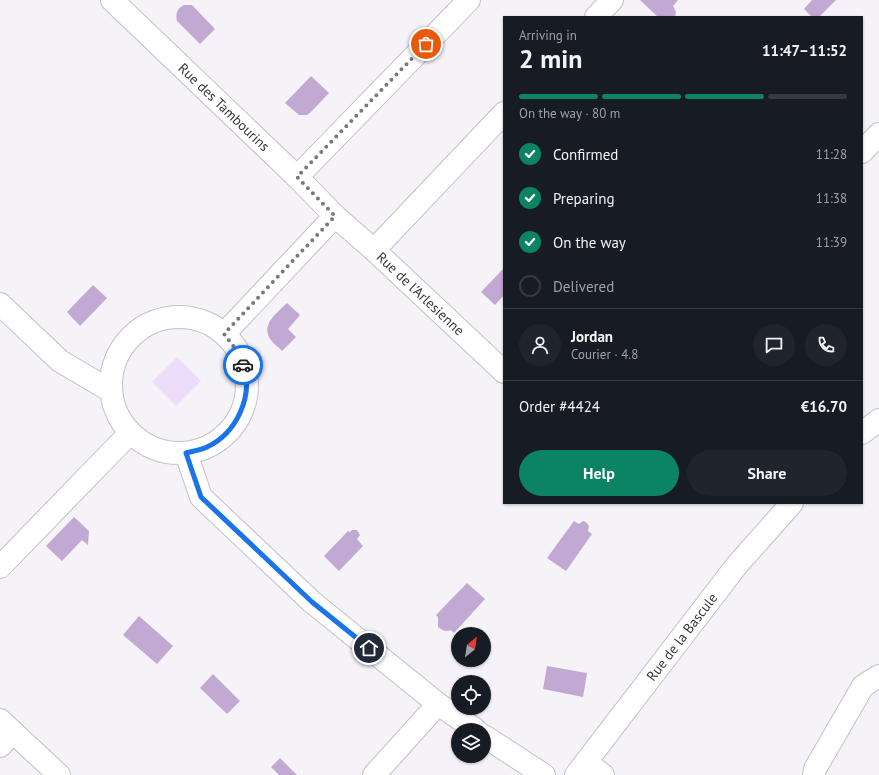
<!DOCTYPE html>
<html lang="en">
<head>
<meta charset="utf-8">
<style>
  body { margin:0; font-family:"PT Sans",sans-serif; background:#20242c; color:#f1f3f6; height:100vh; display:flex; flex-direction:column; font-size:15px; white-space:nowrap }
  * { box-sizing:border-box; margin:0 }
  p { font-size:13px; color:#9ea1a6 }
  .icon { flex:none; width:22px; height:22px; fill:none; stroke:currentColor; stroke-width:2; stroke-linecap:round; stroke-linejoin:round }
  .map { position:relative; flex:1; overflow:hidden }
  .details { position:absolute; left:503px; top:16px; width:360px; height:488px; display:flex; flex-direction:column; background:#171b24; border-radius:0px; box-shadow:0 1px 3px #0004 }
  .details>* { flex:none }
  .needle { width:26px; rotate:30deg }
  .buttons { position:absolute; left:451px; top:627px; display:grid; gap:8px }
  .buttons a { display:grid; place-items:center; width:40px; height:40px; border-radius:50%; background:#171b24; box-shadow:0 1px 3px #0004; font-size:20px }
  .pin { position:absolute; display:grid; place-items:center; width:34px; height:34px; color:#fff; margin:-17px; border:2px solid #fff; border-radius:50%; box-shadow:0 1px 4px #0007 }
  .courier { position:absolute; display:grid; place-items:center; width:40px; height:40px; margin:-20px; border:3px solid #1a73e8; border-radius:50%; background:#fff; color:#222; box-shadow:0 1px 5px #0007 }
  .head em { font-style:normal; font-weight:700 }
  .head div { display:flex; flex-direction:column-reverse }
  .head { display:flex; align-items:center; justify-content:space-between; height:68px; padding:0 16px }
  h1 { font-size:26px; font-weight:700; line-height:30px }
  .bar { display:grid; grid-template-columns:repeat(4,1fr); gap:6px 4px; align-content:center; height:48px; padding:0 16px }
  .bar i { height:5px; border-radius:3px; background:#363941 }
  .bar .on { background:#0c8363 }
  .bar p { grid-column:span 4 }
  .line { display:flex; align-items:center; gap:10px; padding:0 16px; border-top:1px solid #363941 }
  .line div { flex:1 }
  .round { display:grid; place-items:center; flex:none; width:42px; height:42px; border-radius:21px; background:#20242c }
  ol { padding:0 16px; list-style:none }
  li { display:flex; align-items:center; gap:12px; height:44px }
  li p { margin-inline-start:auto }
  li .icon { padding:4px; border-radius:50%; background:#0c8363; color:#fff; stroke-width:4 }
  li:last-child { color:#9ea1a6 }
  li i { width:22px; height:22px; border:2px solid #363941; border-radius:50% }
  .cta { display:flex; gap:8px; margin-top:auto; padding:8px 16px }
  .cta a { flex:1; height:46px; border-radius:24px; background:#0c8363; color:#fff; font-size:16px; font-weight:700; line-height:46px; text-align:center }
  .cta a+a { background:#20242c; color:#f1f3f6 }
  .map>svg:first-child { display:block }
  .green { fill:#eedcfb }
  .water { fill:#c2a9d4 }
  .lines { fill:none; stroke-linecap:round; stroke-linejoin:round }
  .minor-casing { stroke:#c4c1c6; stroke-width:24 }
  .minor { stroke:#fff; stroke-width:22 }
  .done { stroke:#7a787c; stroke-width:4; stroke-dasharray:0 7.2 }
  .route { stroke:#1a73e8; stroke-width:5 }
  .labels { text-anchor:middle; stroke-width:4; stroke-linejoin:round; paint-order:stroke }
  .street-label { font-size:14px; fill:#383739; stroke:#f5f2f8 }
</style>
</head>
<body>
<div class="map">
<svg width="879" height="775" viewBox="0 0 879 775">
  <rect width="100%" height="100%" fill="#f5f2f8"/>
  <path class="green" d="M177 357 201 381 176 406 152 382Z"/>
  <path class="water" d="M640 0H678L673 6 676 12 675 17H658Z
    M812 0H836L819 17H812L804 9Z
    M184 5H192L215 29 200 44 177 21C175 13 178 8 184 5Z
    M311 76 329 93 311 112 307 115H299L285 103Z
    M504 268V295L495 305 481 292Z
    M93 285 107 298 80 326 67 312Z
    M287 303 300 315 288 329 296 337 282 351C279 347 271 342 269 337 262 323 279 311 287 303Z
    M74 517 89 531 88 545 82 540 62 561 46 546Z
    M574 521 579 524 583 521 586 522 589 526 588 531 592 534 566 571 547 558Z
    M352 530H357L360 535 357 539 363 546 339 571 324 556 348 531 350 532Z
    M467 583 485 599 454 633 451 630C446 632 443 631 438 627V617L436 615Z
    M139 616 173 646 157 664 123 635Z
    M547 666 587 673 583 697 543 689Z
    M213 674 240 701 227 714 200 688Z
    M280 758 297 775H279L271 767Z"/>
  <g class="lines">
    <g class="minor-casing">
      <g id="minor">
        <path id="s1" d="M112 0 297 177 335 216 374 250 504 372"/>
        <path d="M596 17 612 0"/>
        <path d="M862 152 879 134"/>
        <path d="M297 177 469 0"/>
        <path d="M374 250 504 113"/>
        <path d="M0 304 60 361 111 391"/>
        <circle cx="179" cy="385" r="68"/>
        <path d="M224 334 335 216"/>
        <path d="M862 433 879 420"/>
        <path d="M186 453 201 497 312 602 438 704 476 730"/>
        <path d="M0 567 130 433"/>
        <path d="M0 720 59 775"/>
        <path d="M484 736 544 775"/>
        <path d="M0 746 13 732"/>
        <path d="M586 762 603 775"/>
        <path d="M374 775 438 704"/>
        <path id="s2" d="M576 775 737 565 792 503"/>
        <path d="M814 775 815 769 863 686 879 676"/>
      </g>
    </g>
    <use href="#minor" class="minor"/>
  </g>
  <g class="lines">
    <path class="done" d="M243 365 238 352 224 334 335 216 297 177 426 44"/>
    <path class="route" d="M243 365C254 395 237 433 207 447 201 450 193 451 186 453L201 497 312 602 369 648"/>
  </g>
  <g class="labels">
    <g class="street-label">
      <text dy="5" stroke="none"><textPath href="#s1" startOffset="155">Rue des Tambourins</textPath></text>
      <text dy="5" stroke="none"><textPath href="#s1" startOffset="426">Rue de l'Arlesienne</textPath></text>
      <text dy="5" stroke="none"><textPath href="#s2" startOffset="174">Rue de la Bascule</textPath></text>
    </g>
  </g>
</svg>
<div class="buttons">
<a><svg class="needle" viewBox="-14 -14 28 28"><path d="M0-13l5 13h-10z" fill="#e53935"/><path d="M0 13l5-13h-10z" fill="#9ea1a6"/></svg></a>
<a><svg class="icon" aria-label="locate" viewBox="0 0 24 24"><circle cx="12" cy="12" r="6"/><path d="M12 2v4M12 18v4M2 12h4M18 12h4"/></svg></a>
<a><svg class="icon" aria-label="layers" viewBox="0 0 24 24"><path d="M12 4l9 5-9 5-9-5zM3 14l9 5 9-5"/></svg></a>
</div>
<div class="pin" style="left:426px;top:44px;background:#ea580c"><svg class="icon" aria-label="bag" viewBox="0 0 24 24"><path d="M5 8h14l-1 12H6zM9 8a3 3 0 0 1 6 0"/></svg></div>
<div class="pin" style="left:369px;top:648px;background:#1f2937"><svg class="icon" aria-label="home" viewBox="0 0 24 24"><path d="M3 11l9-7 9 7M6 9v11h12V9"/></svg></div>
<div class="courier" style="left:243px;top:365px"><svg class="icon" aria-label="car" viewBox="0 0 24 24"><path d="M5 17H2v-5l4-1 3-4h7l3 4 3 1v5h-3M9 17h6M6 11h13"/><circle cx="7" cy="17" r="2"/><circle cx="17" cy="17" r="2"/></svg></div>
<section class="details">
<div class="head"><div><h1>2 min</h1><p>Arriving in</p></div><em>11:47–11:52</em></div>
<div class="bar"><i class="on"></i><i class="on"></i><i class="on"></i><i></i><p>On the way · 80 m</p></div>
<ol>
<li><svg class="icon" aria-label="check" viewBox="0 0 24 24"><path d="M5 12l5 5 9-10"/></svg>Confirmed<p>11:28</p></li>
<li><svg class="icon" aria-label="check" viewBox="0 0 24 24"><path d="M5 12l5 5 9-10"/></svg>Preparing<p>11:38</p></li>
<li><svg class="icon" aria-label="check" viewBox="0 0 24 24"><path d="M5 12l5 5 9-10"/></svg>On the way<p>11:39</p></li>
<li><i></i>Delivered</li>
</ol>
<div class="line" style="height:72px"><a class="round"><svg class="icon" aria-label="person" viewBox="0 0 24 24"><circle cx="12" cy="8" r="4"/><path d="M4 21q1-7 8-7t8 7"/></svg></a><div><b>Jordan</b><p>Courier · 4.8</p></div><a class="round"><svg class="icon" aria-label="chat" viewBox="0 0 24 24"><path d="M4 5h16v11H9l-5 4z"/></svg></a><a class="round"><svg class="icon" aria-label="phone" viewBox="0 0 24 24"><path d="M5 4h4l2 5-3 2q2 4 5 5l2-3 5 2v4C11 20 4 13 5 4z"/></svg></a></div>
<div class="line" style="height:52px"><div>Order #4424</div><b>€16.70</b></div>
<div class="cta"><a>Help</a><a>Share</a></div>
</section>
</div>
</body>
</html>
